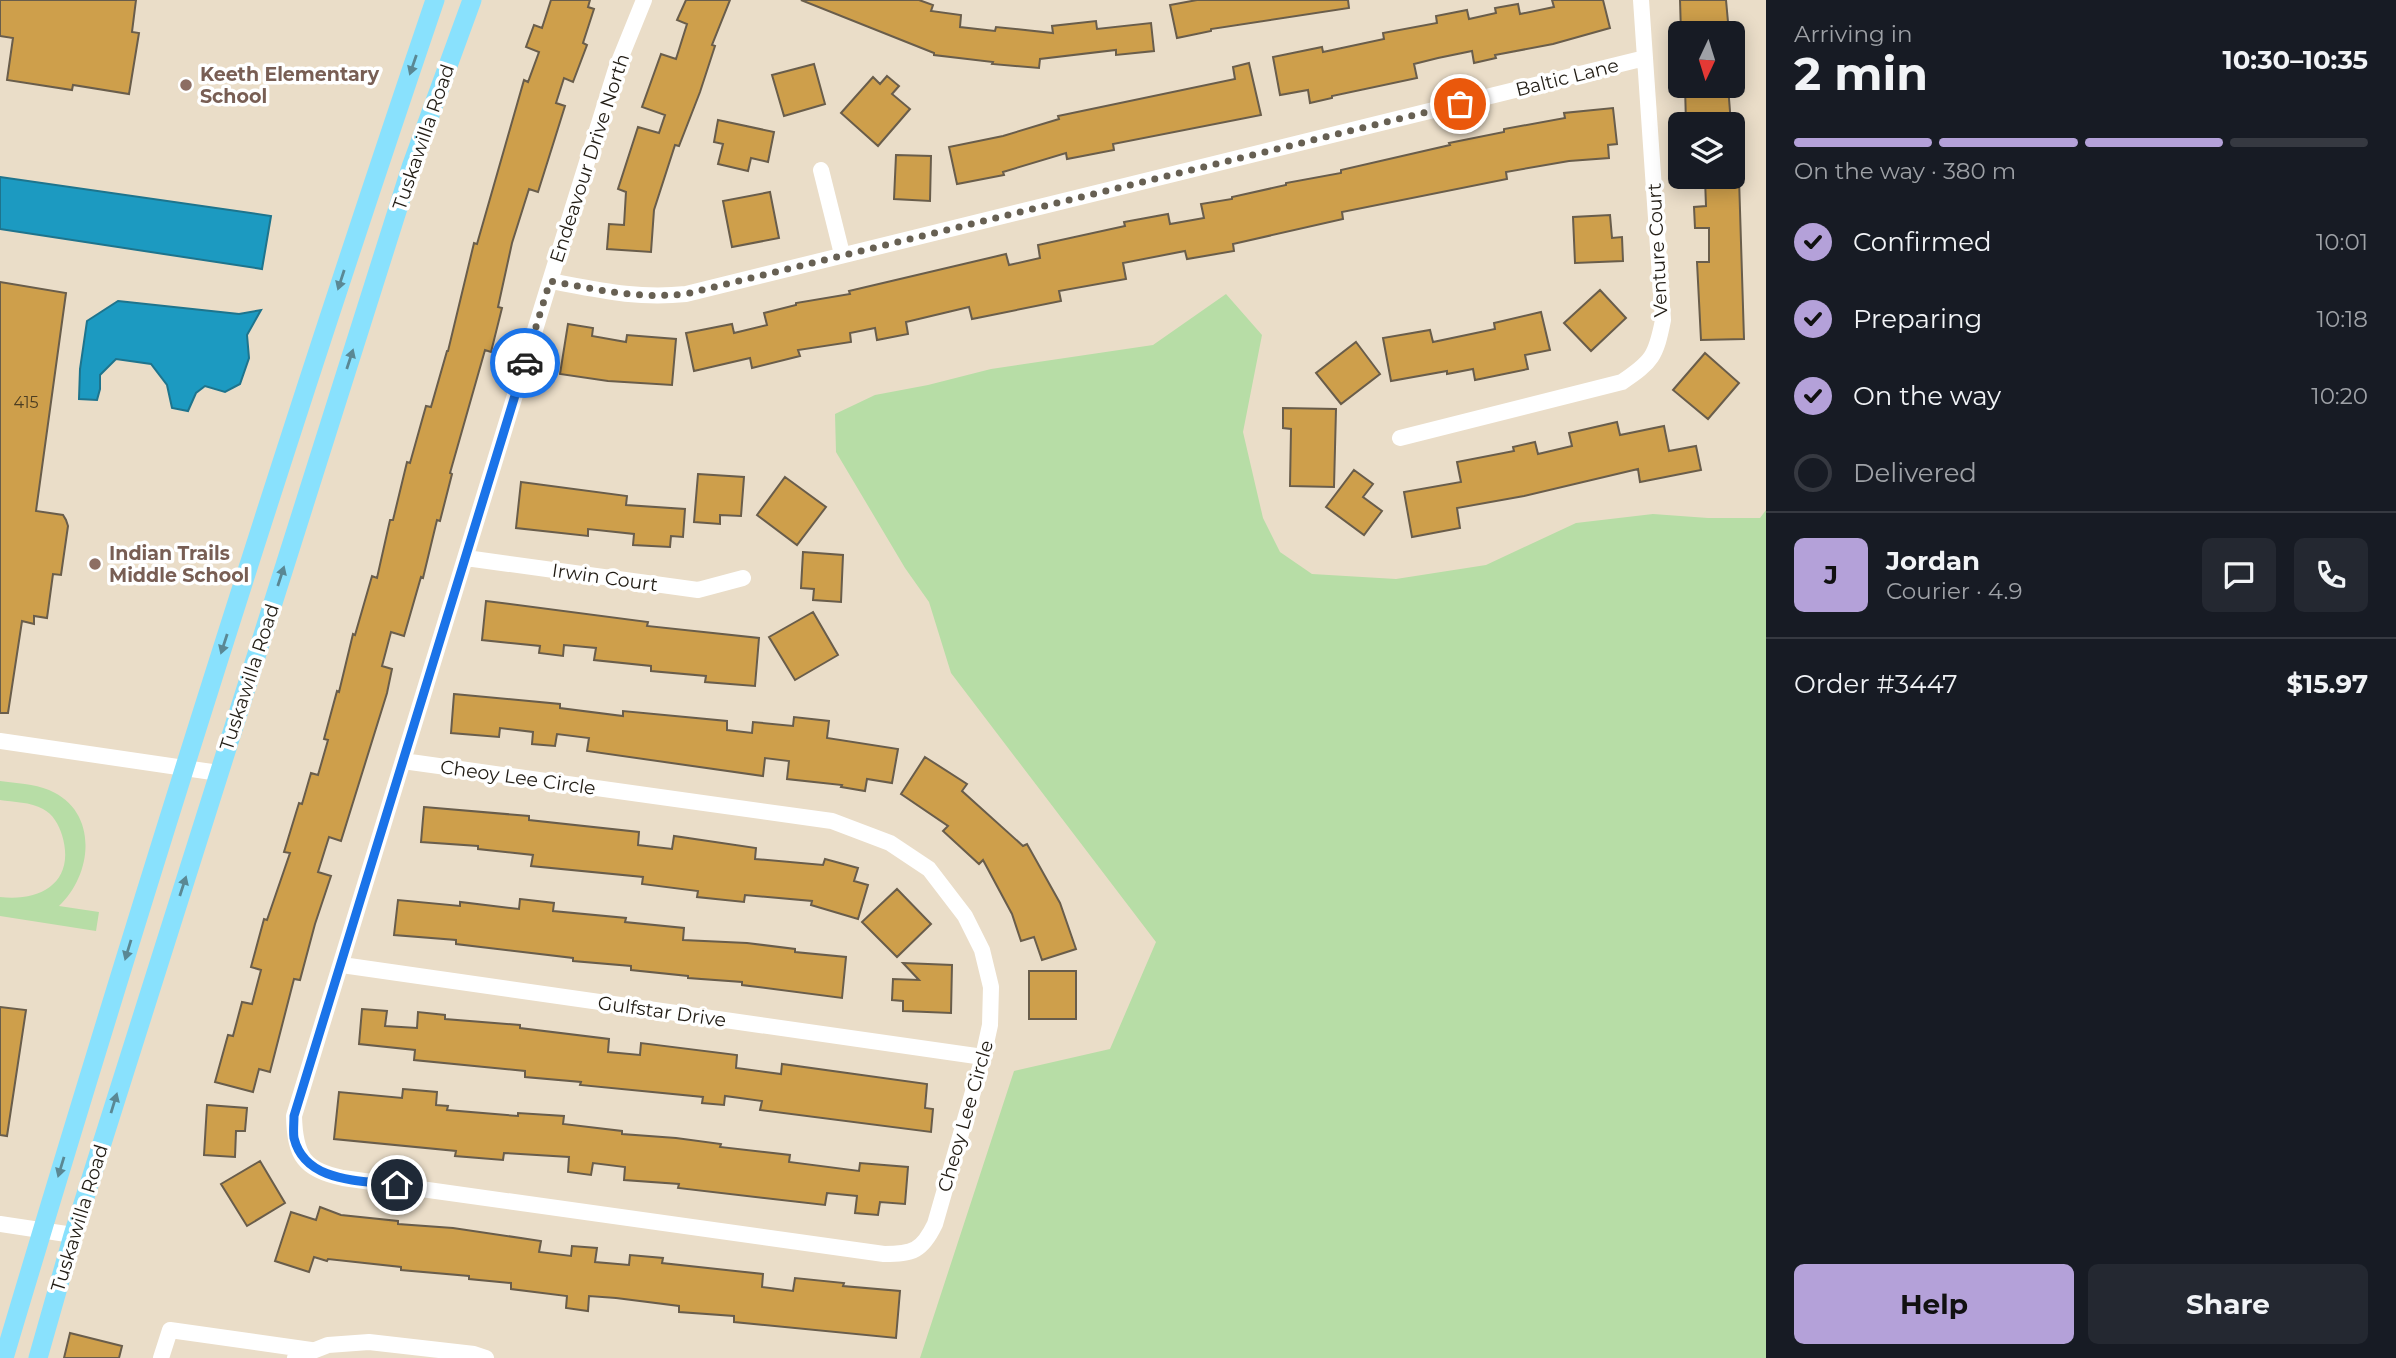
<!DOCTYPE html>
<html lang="en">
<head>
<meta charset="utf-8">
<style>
  body { margin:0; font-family:Montserrat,sans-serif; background:#242831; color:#f1f3f6; height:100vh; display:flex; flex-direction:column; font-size:26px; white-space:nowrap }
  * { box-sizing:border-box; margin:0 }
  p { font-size:23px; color:#9ea1a6 }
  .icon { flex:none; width:38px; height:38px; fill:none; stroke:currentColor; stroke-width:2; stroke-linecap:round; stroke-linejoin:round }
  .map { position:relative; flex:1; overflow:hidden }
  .drawer { display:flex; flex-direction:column; background:#171b24; width:630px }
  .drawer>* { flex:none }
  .needle { width:46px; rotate:184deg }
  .controls { position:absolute; left:1668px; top:21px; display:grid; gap:14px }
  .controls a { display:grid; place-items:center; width:77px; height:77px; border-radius:10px; background:#171b24; box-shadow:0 4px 18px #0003; font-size:35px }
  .pin { position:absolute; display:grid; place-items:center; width:60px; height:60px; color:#fff; margin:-30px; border:4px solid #fff; border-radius:50%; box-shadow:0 2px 7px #0007 }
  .courier { position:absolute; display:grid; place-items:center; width:70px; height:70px; margin:-35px; border:5px solid #1a73e8; border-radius:50%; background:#fff; color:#222; box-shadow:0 2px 9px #0007 }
  .headline em { font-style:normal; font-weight:700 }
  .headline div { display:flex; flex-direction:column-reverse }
  .headline { display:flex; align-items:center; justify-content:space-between; height:119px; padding:0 28px }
  h1 { font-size:46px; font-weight:700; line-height:52px }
  .bar { display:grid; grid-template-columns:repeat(4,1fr); gap:10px 7px; align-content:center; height:84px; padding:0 28px }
  .bar i { height:9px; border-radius:5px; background:#363941 }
  .bar .selected { background:#b4a1d9 }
  .bar p { grid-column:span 4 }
  .line { display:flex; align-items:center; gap:18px; padding:0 28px; border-top:2px solid #363941 }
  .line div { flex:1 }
  .round { display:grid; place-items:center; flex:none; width:74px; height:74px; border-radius:10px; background:#242831 }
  ol { padding:0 28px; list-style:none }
  li { display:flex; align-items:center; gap:21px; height:77px }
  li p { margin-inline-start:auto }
  li .icon { padding:7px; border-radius:50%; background:#b4a1d9; color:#111; stroke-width:4 }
  li:last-child { color:#9ea1a6 }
  li i { width:38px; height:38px; border:4px solid #363941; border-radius:50% }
  .primary-button { display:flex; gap:14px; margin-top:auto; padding:14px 28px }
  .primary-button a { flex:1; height:80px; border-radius:10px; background:#b4a1d9; color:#111; font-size:28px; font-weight:700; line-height:80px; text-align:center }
  .primary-button a+a { background:#242831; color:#f1f3f6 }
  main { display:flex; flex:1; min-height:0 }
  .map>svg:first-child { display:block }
  .green { fill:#b7dda6 }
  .water { fill:#1c9ac1; stroke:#1e748d; stroke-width:2 }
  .building { fill:#ce9f4b; stroke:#695d4b; stroke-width:2 }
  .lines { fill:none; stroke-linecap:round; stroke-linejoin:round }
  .minor { stroke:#fff; stroke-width:16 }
  .major { stroke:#89e1fd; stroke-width:19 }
  .oneway { fill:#5a8894 }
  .done { stroke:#676053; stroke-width:7; stroke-dasharray:0 12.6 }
  .route { stroke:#1a73e8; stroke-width:9 }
  .education-dot { fill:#8d6e63; stroke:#fff; stroke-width:2.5 }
  .labels { text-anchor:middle; stroke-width:7; stroke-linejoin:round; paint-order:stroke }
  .number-label { font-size:16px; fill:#4c3d22 }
  .education-label { font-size:19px; font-weight:bold; fill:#785e54; stroke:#fff; text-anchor:start }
  .street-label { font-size:19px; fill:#211c14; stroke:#fff }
</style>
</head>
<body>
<main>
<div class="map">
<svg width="1766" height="1358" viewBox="0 0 1766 1358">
  <rect width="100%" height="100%" fill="#eaddc8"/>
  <path class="green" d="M1226 294 1262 335 1243 432 1263 518 1280 552 1312 574 1396 579 1486 565 1576 523 1653 514 1708 518H1760L1766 510V1358H920L1014 1071 1110 1049 1156 942 951 673 929 602 905 568 836 452 835 414 875 395 928 385 991 369 1153 345Z
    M0 781C16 783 34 784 49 790 99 811 93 874 59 906L99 912 96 931 0 916V897C42 902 76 881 62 835 59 825 53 814 43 809 31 802 13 802 0 800Z"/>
  <path class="water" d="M0 177 271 216 262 269 0 229Z
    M118 301 239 314 261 310 247 335 249 358 240 384 225 392 205 386 196 393 188 411 172 408 167 385 151 364 116 359 100 375V389L97 400 79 399 80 369 87 321Z"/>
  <path class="building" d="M0 0H136L132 32 139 33 129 94 73 85 72 90 7 80 13 38 0 36Z
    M551 0H590L588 7 594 9 583 43 587 45 573 82 564 78 556 103 565 106 555 138 538 192 529 189 512 243 498 307 502 308 491 352 485 350 450 473 452 474 440 521 437 520 423 578 421 577 404 636 391 632 382 666 392 669 387 693 341 841 329 837 318 872 331 876 315 924 300 980 294 979 270 1072 259 1069 253 1092 215 1082 228 1035 233 1036 242 1002 252 1004 261 970 251 967 264 919 267 920 290 853 284 852 299 803 302 804 311 773 318 775 328 740 324 739 337 691 339 692 353 634 355 635 372 576 377 578 390 520H393L407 462 410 463 426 406 431 407 447 351H448L474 243 477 244 524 80 528 82 539 52 526 47 534 25 542 28Z
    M686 0H730L712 45 715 46 700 92 679 146 675 145 654 210 651 252 607 249 609 224 624 225 626 192 618 189 638 127 659 133 665 115 642 107 661 54 676 59 687 24 677 20Z
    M801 0H919L933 5 931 11 961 15 960 27 995 31 996 27 1053 33 1052 26 1096 21 1097 29 1151 23 1154 51 1116 55V50L1040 59 1039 68 992 64 993 62 934 55V53Z
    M1197 0H1348L1349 8 1211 29V31L1177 38 1170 5Z
    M1552 0H1603L1610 28 1553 44 1495 55 1496 58 1474 63 1472 51 1438 58 1414 64 1417 78 1332 96V98L1310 103 1308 90 1280 95 1273 57 1322 47 1323 52 1384 39 1383 33 1437 23 1436 16 1467 10 1469 19 1496 13 1495 8 1518 4 1520 14 1554 7Z
    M1680 0H1726L1729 33H1681Z
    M1249 63 1261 115 1113 144 1114 150 1067 159 1066 153 1003 172 1004 175 957 184 949 147 1003 136 1059 119 1058 116 1235 79 1233 67Z
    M814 64 825 104 784 116 772 75Z
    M887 76 899 86 892 94 910 109 878 146 841 113 873 77 880 84Z
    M1685 86H1728L1731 124H1686Z
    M1613 108 1617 144 1608 145 1609 158 1569 161 1506 172 1507 179 1342 212 1343 219 1233 244 1234 251 1187 259 1185 251 1123 263 1126 279 1059 291 1061 301 972 319 969 307 906 322 908 334 877 340 875 328 850 333 851 342 798 350 800 356 752 368 750 358 694 371 686 333 732 324 734 333 767 325 764 313 796 305V303L850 294 849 291 1006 254 1009 265 1040 258 1038 245 1125 226 1124 222 1168 214 1170 224 1204 218 1201 204 1232 199V197L1286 185V183L1341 173V170L1450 145 1449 143 1504 132V129L1565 118 1564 113Z
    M718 120 774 132 768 162 751 158 748 171 718 164 723 144 714 142Z
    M896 155 931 156 930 201 894 199Z
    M1739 178 1744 339 1701 340 1697 262H1709V228H1695L1694 207 1706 206 1705 179Z
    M770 192 779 238 732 247 723 201Z
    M1610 215 1612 238 1622 237 1623 261 1575 263 1573 217Z
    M0 282 66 293 36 511 63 515 66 520 68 526 61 575 53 574 47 618 34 616V624L22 621 8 713H0Z
    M1600 290 1626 318 1591 351 1564 323Z
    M1541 312 1550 350 1525 355 1528 369 1475 380 1473 369 1447 374V371L1391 381 1383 338 1430 330 1433 342 1495 329 1494 323Z
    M568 324 593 328 592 336 626 342 627 335 676 339 672 385 608 381 560 374Z
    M1356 342 1380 374 1341 404 1316 373Z
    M1705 353 1739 383 1708 419 1673 390Z
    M1283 408 1336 409 1334 487 1290 486 1291 429 1283 428Z
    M1617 422 1620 435 1664 426 1669 451 1696 446 1701 470 1640 482 1638 469 1524 496 1457 508 1460 528 1412 537 1404 492 1461 482 1457 462 1514 451 1513 447 1535 442 1538 454 1572 446 1569 433Z
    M1354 470 1373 484 1363 497 1382 511 1364 535 1326 507Z
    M698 474 744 477 741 516 720 515V524L694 522Z
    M785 477 826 507 797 545 757 515Z
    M521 482 627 496 626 505 685 509 683 537 671 536 670 547 633 545 634 534 588 529V536L516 528Z
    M803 552 843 555 841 602 813 600 814 589 801 588Z
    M486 601 648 622 647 626 759 638 755 686 705 682 706 676 651 671V666L594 660 596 648 564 645 563 656 539 653 540 646 482 640Z
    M813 612 838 655 795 680 769 637Z
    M454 694 560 704V708L623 716V711L727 721V730L752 733 753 722 793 726 794 717 829 721 827 738 898 749 892 783 867 779 865 791 841 787 842 785 787 779 789 761 765 758 763 776 587 751 589 738 557 734 555 746 532 744 533 732 500 728 499 737 451 733Z
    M925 757 967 784 962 791 1023 846 1027 844 1060 903 1076 949 1042 960 1034 937 1021 941 1012 914 983 860 979 864 943 831 948 826 901 794Z
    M424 807 529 816V820L639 832 638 845 672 849 674 836 756 848 755 859 823 865 825 859 858 868 854 881 868 885 858 919 811 905 812 901 745 895 744 902 697 897 698 891 642 884 643 877 531 866 533 855 478 849V846L421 842Z
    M897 889 931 924 897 957 862 922Z
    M520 899 554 903 553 911 626 918 625 922 684 928 683 940 747 943 795 949V952L846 957 842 998 742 985V982L688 978V976L631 970V966L573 961V958L456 944V940L394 935 398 900 460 906V902L519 909Z
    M903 963 952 965 951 1013 903 1011V1001L892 1000 893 979 919 980Z
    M1029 971H1076V1019H1029Z
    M0 1007 26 1010 7 1136 0 1135Z
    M362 1009 387 1011 385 1026 417 1028 418 1012 445 1015V1019L520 1025V1028L609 1039 608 1052 640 1055 641 1043 737 1055 736 1068 744 1069 781 1074 782 1064 927 1084 925 1108 933 1109 931 1132 760 1110 762 1101 740 1098 725 1096 724 1105 702 1103 703 1097 580 1085 581 1082 525 1077V1071L414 1060 415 1050 359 1044Z
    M403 1089 437 1092 436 1105 448 1106 447 1110 518 1116V1113L564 1116 563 1124 622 1131V1134L676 1138 721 1144 720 1147 790 1155 789 1162 859 1171 860 1163 908 1167 905 1204 880 1202 878 1215 855 1213 857 1196 827 1193 825 1205 678 1188 679 1184 624 1180 625 1167 593 1163 591 1175 568 1172 569 1157 504 1153 503 1160 455 1156 456 1151 334 1139 339 1092 402 1098Z
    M207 1105 247 1108 245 1131H236L235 1157 204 1155Z
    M260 1161 285 1203 247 1226 221 1184Z
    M320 1207 341 1215 398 1221V1224L453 1228 541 1241 539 1252 571 1256 572 1246 597 1248 595 1262 629 1265 630 1255 663 1258 662 1263 763 1274 762 1287 793 1291 795 1278 844 1283 843 1286 900 1291 896 1338 734 1322V1316L679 1312V1306L616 1298 589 1296 588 1311 566 1308 567 1296 511 1289V1283L469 1279V1276L401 1270V1267L328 1259 327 1261 314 1257 309 1272 275 1261 291 1212 316 1220Z
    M70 1333 122 1346 119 1358H64Z"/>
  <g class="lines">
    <path class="minor" d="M821 170 842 254
      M550 281C599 290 636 299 686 294L1645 58
      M1400 438 1622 382C1652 362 1656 356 1663 320L1641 0
      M466 558 698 590 743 578
      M0 741 219 773
      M403 761 832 821 890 843 929 869 965 916 982 950 991 987 990 1025 983 1057 935 1224C922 1251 913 1254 884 1254L343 1178C304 1170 295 1156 294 1116L550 281 616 69 644 0
      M342 965 983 1057
      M0 1224 73 1235
      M161 1358 170 1330 311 1350
      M295 1358 328 1345 369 1342 474 1354 486 1358"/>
    <path class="major" d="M4 1358C140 903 282 450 435 0
      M38 1358 73 1235 411 167 472 0"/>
  </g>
  <defs><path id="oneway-solid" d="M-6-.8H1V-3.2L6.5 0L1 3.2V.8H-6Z" transform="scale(1.75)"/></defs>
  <g class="oneway">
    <use href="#oneway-solid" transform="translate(413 65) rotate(109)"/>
    <use href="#oneway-solid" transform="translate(341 280) rotate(108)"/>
    <use href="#oneway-solid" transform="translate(350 359) rotate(-72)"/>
    <use href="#oneway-solid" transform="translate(281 576) rotate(-72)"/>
    <use href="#oneway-solid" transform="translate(224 644) rotate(108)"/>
    <use href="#oneway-solid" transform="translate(183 886) rotate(-72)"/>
    <use href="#oneway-solid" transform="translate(128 950) rotate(107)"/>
    <use href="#oneway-solid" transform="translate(114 1103) rotate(-73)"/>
    <use href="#oneway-solid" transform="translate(61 1167) rotate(107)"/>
  </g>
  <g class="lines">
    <path class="done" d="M525 363 550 281C600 290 635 299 686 294L1460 104"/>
    <path class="route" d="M397 1185C360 1180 305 1183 294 1138 293 1132 294 1123 294 1116L525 363"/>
  </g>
  <g class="education-dot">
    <circle cx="186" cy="85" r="7"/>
    <circle cx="95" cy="564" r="7"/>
  </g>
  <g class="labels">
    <g class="number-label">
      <text x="26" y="408">415</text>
    </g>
    <g class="education-label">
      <text x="200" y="81">Keeth Elementary<tspan x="200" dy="22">School</tspan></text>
      <text x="109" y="560">Indian Trails<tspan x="109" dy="22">Middle School</tspan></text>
    </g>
    <g class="street-label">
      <text transform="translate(1567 77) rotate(-14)" y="7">Baltic Lane</text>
      <text transform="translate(423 137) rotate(-71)" y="7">Tuskawilla Road</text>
      <text transform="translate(589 158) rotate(-72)" y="7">Endeavour Drive North</text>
      <text transform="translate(1657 250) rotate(-93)" y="7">Venture Court</text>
      <text transform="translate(605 577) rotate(8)" y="7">Irwin Court</text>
      <text transform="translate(249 677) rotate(-72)" y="7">Tuskawilla Road</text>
      <text transform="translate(518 777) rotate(8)" y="7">Cheoy Lee Circle</text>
      <text transform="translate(662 1011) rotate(8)" y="7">Gulfstar Drive</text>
      <text transform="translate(965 1116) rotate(-74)" y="7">Cheoy Lee Circle</text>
      <text transform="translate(79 1218) rotate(-73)" y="7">Tuskawilla Road</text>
    </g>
  </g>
</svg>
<div class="controls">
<a><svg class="needle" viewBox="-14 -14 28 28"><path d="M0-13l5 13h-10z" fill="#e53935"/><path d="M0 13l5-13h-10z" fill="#9ea1a6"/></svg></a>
<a><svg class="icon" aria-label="layers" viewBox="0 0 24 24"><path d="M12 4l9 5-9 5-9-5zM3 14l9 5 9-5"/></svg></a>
</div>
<div class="pin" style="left:1460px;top:104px;background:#ea580c"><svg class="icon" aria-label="bag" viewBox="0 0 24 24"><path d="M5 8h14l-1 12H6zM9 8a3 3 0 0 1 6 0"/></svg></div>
<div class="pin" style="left:397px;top:1185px;background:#1f2937"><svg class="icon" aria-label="home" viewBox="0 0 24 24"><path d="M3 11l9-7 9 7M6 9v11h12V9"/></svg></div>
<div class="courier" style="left:525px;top:363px"><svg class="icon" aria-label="car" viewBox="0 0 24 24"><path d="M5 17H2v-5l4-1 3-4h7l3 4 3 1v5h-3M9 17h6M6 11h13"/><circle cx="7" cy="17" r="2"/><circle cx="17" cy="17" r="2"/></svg></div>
</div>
<section class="drawer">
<div class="headline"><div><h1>2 min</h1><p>Arriving in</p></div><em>10:30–10:35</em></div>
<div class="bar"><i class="selected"></i><i class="selected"></i><i class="selected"></i><i></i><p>On the way · 380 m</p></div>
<ol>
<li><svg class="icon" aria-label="check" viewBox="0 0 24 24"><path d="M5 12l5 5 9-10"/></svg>Confirmed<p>10:01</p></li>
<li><svg class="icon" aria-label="check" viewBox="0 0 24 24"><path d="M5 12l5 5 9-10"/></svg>Preparing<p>10:18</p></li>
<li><svg class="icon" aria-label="check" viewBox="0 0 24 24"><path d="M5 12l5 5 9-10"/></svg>On the way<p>10:20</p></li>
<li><i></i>Delivered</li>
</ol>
<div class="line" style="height:126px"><b class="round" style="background:#b4a1d9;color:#111">J</b><div><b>Jordan</b><p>Courier · 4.9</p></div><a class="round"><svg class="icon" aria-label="chat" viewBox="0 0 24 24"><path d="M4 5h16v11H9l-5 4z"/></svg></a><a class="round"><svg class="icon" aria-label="phone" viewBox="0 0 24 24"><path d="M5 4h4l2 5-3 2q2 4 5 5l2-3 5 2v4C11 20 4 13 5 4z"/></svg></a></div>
<div class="line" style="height:91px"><div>Order #3447</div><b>$15.97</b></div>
<div class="primary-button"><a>Help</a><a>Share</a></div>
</section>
</main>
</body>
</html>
